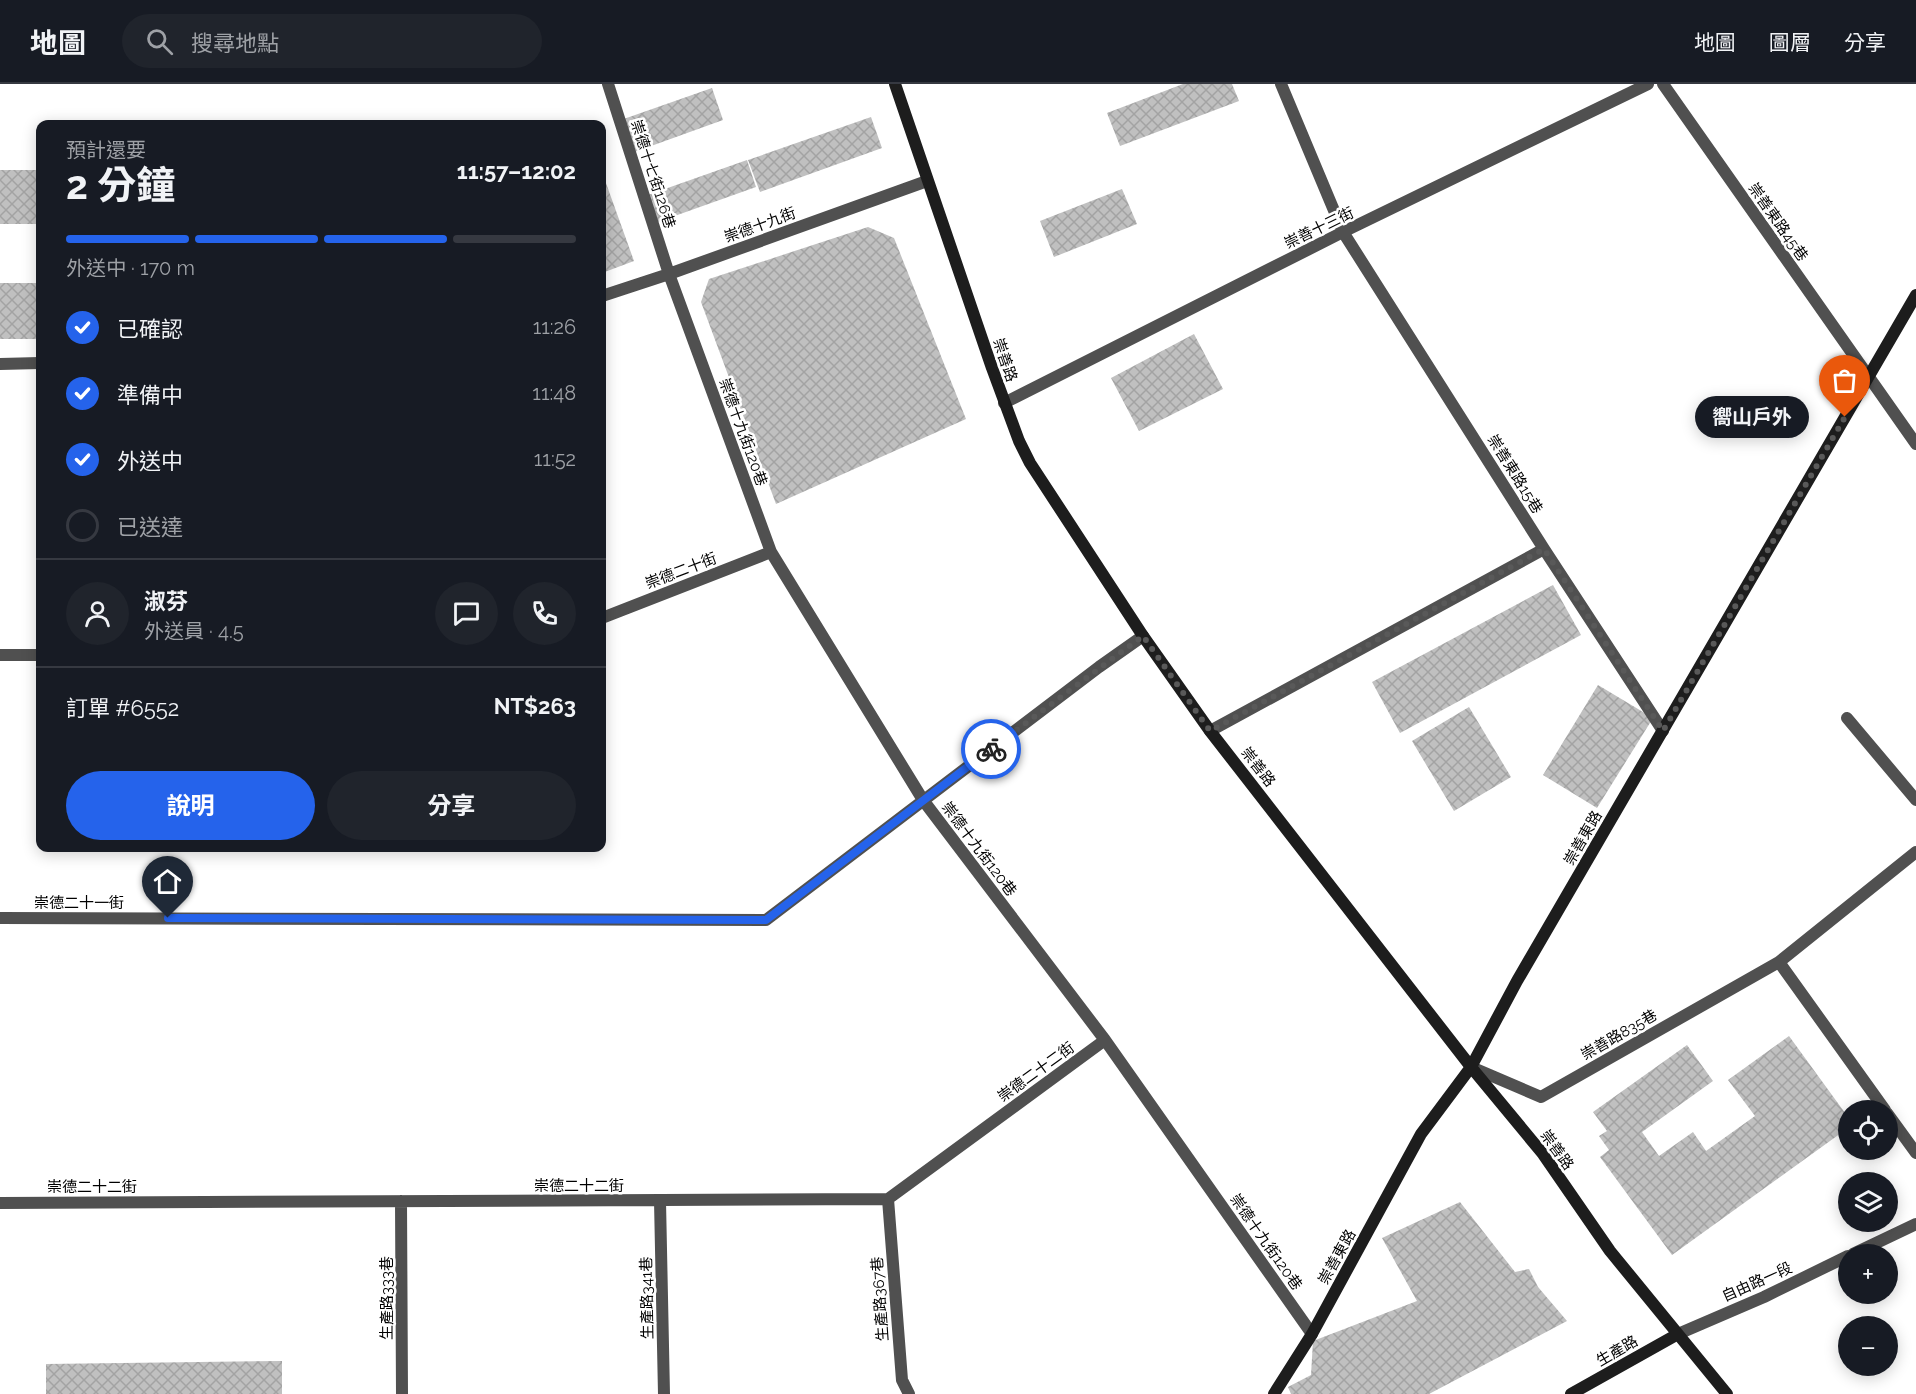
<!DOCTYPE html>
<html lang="zh-TW">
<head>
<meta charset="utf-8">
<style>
  body { margin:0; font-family:Raleway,"Noto Sans TC",sans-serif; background:#20242c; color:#f1f3f6; height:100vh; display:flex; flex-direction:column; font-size:22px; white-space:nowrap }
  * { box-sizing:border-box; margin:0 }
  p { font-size:20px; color:#9ea1a6 }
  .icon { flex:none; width:33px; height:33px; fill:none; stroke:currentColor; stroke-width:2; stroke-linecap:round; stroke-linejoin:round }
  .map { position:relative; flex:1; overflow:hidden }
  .drawer { position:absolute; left:36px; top:36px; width:570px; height:732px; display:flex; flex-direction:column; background:#171b24; border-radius:12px; box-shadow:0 3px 15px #0003 }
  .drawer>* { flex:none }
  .buttons { position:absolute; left:1838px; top:1016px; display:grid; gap:12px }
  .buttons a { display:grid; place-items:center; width:60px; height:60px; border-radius:50%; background:#171b24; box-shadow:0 3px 15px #0003; font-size:30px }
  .pin { position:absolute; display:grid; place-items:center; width:51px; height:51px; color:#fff; margin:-62px -26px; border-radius:50% 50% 50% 0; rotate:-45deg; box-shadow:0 0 6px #0007 }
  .pin .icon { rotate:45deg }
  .courier { position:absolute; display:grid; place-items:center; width:60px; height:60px; margin:-30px; border:4px solid #2563eb; border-radius:50%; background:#fff; color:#222; box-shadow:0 2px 8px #0007 }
  .bubble { position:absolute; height:42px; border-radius:21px; background:#171b24; box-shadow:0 3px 15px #0003; font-size:20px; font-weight:700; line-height:42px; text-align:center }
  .head em { font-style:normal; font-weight:700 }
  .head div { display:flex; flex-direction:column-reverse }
  .head { display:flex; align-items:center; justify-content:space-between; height:102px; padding:0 30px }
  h1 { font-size:39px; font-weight:700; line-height:45px }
  .bar { display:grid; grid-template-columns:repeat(4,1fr); gap:9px 6px; align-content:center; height:72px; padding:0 30px }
  .bar i { height:8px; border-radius:4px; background:#363941 }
  .bar .on { background:#2563eb }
  .bar p { grid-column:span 4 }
  .line { display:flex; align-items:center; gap:15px; padding:0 30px; border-top:2px solid #363941 }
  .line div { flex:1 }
  .round { display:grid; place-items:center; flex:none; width:63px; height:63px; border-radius:32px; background:#20242c }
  ol { padding:0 30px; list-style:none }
  li { display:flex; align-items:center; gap:18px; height:66px }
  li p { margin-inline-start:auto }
  li .icon { padding:6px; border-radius:50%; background:#2563eb; color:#fff; stroke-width:4 }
  li:last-child { color:#9ea1a6 }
  li i { width:33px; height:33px; border:3px solid #363941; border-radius:50% }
  .action { display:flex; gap:12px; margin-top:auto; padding:12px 30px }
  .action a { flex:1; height:69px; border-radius:36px; background:#2563eb; color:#fff; font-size:24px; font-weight:700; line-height:69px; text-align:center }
  .action a+a { background:#20242c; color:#f1f3f6 }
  header { display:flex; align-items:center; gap:36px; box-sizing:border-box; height:84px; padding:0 30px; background:#171b24; border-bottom:2px solid #363941 }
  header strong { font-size:28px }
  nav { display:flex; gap:33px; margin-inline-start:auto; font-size:21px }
  .search { width:420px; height:54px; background:#20242c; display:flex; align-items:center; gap:15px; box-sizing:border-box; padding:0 21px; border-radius:33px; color:#9ea1a6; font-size:22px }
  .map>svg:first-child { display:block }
  .building { fill:url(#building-cross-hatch) }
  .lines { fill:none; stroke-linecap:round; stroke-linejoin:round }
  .lane { stroke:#505050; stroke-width:12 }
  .street { stroke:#505050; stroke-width:12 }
  .secondary { stroke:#1d1d1d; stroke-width:12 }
  .done { stroke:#595959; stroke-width:6; stroke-dasharray:0 10.8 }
  .route { stroke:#2563eb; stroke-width:8 }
  .labels { text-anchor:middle; stroke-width:5; stroke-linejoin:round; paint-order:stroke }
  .street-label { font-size:15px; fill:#000; stroke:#fff }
</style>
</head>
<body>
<header>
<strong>地圖</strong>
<div class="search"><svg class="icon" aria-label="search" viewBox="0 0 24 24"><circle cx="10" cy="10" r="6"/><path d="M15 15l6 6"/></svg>搜尋地點</div>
<nav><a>地圖</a><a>圖層</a><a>分享</a></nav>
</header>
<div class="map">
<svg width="1916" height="1310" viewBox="0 0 1916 1310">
  <defs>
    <pattern id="building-cross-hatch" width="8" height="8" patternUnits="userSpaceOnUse" patternTransform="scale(1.5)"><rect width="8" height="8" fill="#c0c0c0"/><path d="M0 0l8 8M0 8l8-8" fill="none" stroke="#a3a3a3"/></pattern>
  </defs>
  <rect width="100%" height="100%" fill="#fff"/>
  <path class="building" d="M1183 0H1232L1239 17 1120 62 1107 29Z
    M712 4 723 36 629 70 618 37Z
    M871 33 882 64 760 108 748 76Z
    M747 76 756 103 655 139 645 112Z
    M0 86H40V140H0Z
    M602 88 634 177 602 189Z
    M1122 105 1137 140 1054 173 1040 137Z
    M868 143 894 154 966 335 776 420 701 218 709 195Z
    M0 199H40V255H0Z
    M1194 250 1223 305 1139 347 1111 294Z
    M1553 501 1581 551 1400 649 1372 598Z
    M1598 601 1653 634 1597 724 1543 691Z
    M1469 623 1511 693 1454 727 1412 657Z
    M1789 952 1848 1033V1044L1672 1171 1600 1073 1609 1066 1599 1052 1607 1047 1593 1028 1687 961 1713 997 1642 1048 1659 1072 1693 1048 1706 1067 1755 1032 1728 996Z
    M1460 1118 1515 1188 1529 1185 1538 1203 1567 1237 1429 1310H1291L1288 1303 1311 1291 1313 1257 1417 1217 1382 1154Z
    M282 1277V1310H46V1280Z"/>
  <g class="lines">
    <path class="lane" d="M1847 634 1916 716"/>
    <path class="street" d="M608 0 669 190 771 468 923 716 1105 956 1312 1250
      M1281 0 1343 148 1544 465 1663 647
      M1663 0 1916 360
      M602 212 669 190 927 97
      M0 280 40 279
      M1004 319 1343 148 1648 0
      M602 534 771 468
      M0 571H40
      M1210 647 1544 465
      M0 834 766 836 1099 583 1143 552
      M1779 878 1885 1026
      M1471 983 1541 1013 1779 878 1916 768
      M1887 1029 1916 1069
      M888 1115 902 1296 909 1310
      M401 1117 402 1310
      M660 1117 664 1310
      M0 1119 888 1115 1105 956
      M1853 1170 1916 1140
      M1678 1250 1764 1213 1848 1172"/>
    <path class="secondary" d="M895 0 992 284 1019 357 1030 379 1143 552 1210 647 1471 983 1543 1070 1610 1167 1727 1310
      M1274 1310 1312 1250 1421 1050 1471 983 1517 897 1916 211
      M1571 1310 1678 1250"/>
  </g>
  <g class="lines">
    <path class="done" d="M991 665 1143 552 1210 647 1544 465 1663 647 1845 333"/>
    <path class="route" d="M168 834 766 836 991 665"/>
  </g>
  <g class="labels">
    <g class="street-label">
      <text transform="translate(653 90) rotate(72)" y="5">崇德十七街126巷</text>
      <text transform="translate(1778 138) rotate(55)" y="5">崇善東路45巷</text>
      <text transform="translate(760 141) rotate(-20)" y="5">崇德十九街</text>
      <text transform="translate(1319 144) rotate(-26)" y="5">崇善十三街</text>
      <text transform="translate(1005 276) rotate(71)" y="5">崇善路</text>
      <text transform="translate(743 348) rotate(70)" y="5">崇德十九街120巷</text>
      <text transform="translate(1515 390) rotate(58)" y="5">崇善東路15巷</text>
      <text transform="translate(681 487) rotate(-21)" y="5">崇德二十街</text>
      <text transform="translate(1258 683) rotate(52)" y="5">崇善路</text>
      <text transform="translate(1583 754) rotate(-60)" y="5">崇善東路</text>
      <text transform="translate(979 765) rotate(53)" y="5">崇德十九街120巷</text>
      <text x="79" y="824">崇德二十一街</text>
      <text transform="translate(1619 951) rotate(-30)" y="5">崇善路835巷</text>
      <text transform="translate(1036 988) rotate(-36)" y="5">崇德二十二街</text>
      <text transform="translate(1557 1066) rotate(54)" y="5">崇善路</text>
      <text x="579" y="1107">崇德二十二街</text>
      <text x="92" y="1108">崇德二十二街</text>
      <text transform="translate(1266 1158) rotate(55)" y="5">崇德十九街120巷</text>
      <text transform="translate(1337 1173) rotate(-61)" y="5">崇善東路</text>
      <text transform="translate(1757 1198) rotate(-24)" y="5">自由路一段</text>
      <text transform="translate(387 1214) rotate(-90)" y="5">生產路333巷</text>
      <text transform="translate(647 1214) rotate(-91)" y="5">生產路341巷</text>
      <text transform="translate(880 1215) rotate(-94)" y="5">生產路367巷</text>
      <text transform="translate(1617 1267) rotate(-30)" y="5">生產路</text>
    </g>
  </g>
</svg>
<div class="buttons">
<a><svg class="icon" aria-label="locate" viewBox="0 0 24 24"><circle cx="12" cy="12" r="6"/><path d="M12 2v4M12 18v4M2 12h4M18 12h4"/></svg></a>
<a><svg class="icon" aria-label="layers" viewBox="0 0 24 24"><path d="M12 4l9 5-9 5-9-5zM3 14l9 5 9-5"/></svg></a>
<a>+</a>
<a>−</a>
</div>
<div class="pin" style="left:1845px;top:333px;background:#ea580c"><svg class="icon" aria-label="bag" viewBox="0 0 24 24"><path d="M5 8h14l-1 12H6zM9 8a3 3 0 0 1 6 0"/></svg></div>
<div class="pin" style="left:168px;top:834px;background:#1f2937"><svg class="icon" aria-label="home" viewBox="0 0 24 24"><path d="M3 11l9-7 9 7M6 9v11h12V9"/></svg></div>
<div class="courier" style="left:991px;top:665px"><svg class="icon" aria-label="bike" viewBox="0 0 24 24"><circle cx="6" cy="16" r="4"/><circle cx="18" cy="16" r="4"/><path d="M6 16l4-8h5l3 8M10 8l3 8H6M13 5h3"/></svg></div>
<div class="bubble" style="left:1695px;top:312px;width:114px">嚮山戶外</div>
<section class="drawer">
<div class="head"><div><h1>2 分鐘</h1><p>預計還要</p></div><em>11:57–12:02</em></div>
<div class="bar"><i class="on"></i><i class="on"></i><i class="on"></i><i></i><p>外送中 · 170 m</p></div>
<ol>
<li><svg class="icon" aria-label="check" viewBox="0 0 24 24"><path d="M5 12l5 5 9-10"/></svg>已確認<p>11:26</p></li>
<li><svg class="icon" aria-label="check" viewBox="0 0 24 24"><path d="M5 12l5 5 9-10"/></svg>準備中<p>11:48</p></li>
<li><svg class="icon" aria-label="check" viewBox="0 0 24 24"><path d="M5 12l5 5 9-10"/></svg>外送中<p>11:52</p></li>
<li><i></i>已送達</li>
</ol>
<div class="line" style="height:108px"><a class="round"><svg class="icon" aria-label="person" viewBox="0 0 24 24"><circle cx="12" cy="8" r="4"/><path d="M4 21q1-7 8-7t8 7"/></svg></a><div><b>淑芬</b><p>外送員 · 4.5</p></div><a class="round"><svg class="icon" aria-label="chat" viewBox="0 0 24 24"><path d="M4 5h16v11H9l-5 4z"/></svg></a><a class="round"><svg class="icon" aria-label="phone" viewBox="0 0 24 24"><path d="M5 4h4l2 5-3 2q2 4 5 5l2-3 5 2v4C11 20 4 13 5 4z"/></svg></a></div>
<div class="line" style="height:78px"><div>訂單 #6552</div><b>NT$263</b></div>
<div class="action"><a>說明</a><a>分享</a></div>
</section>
</div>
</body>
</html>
